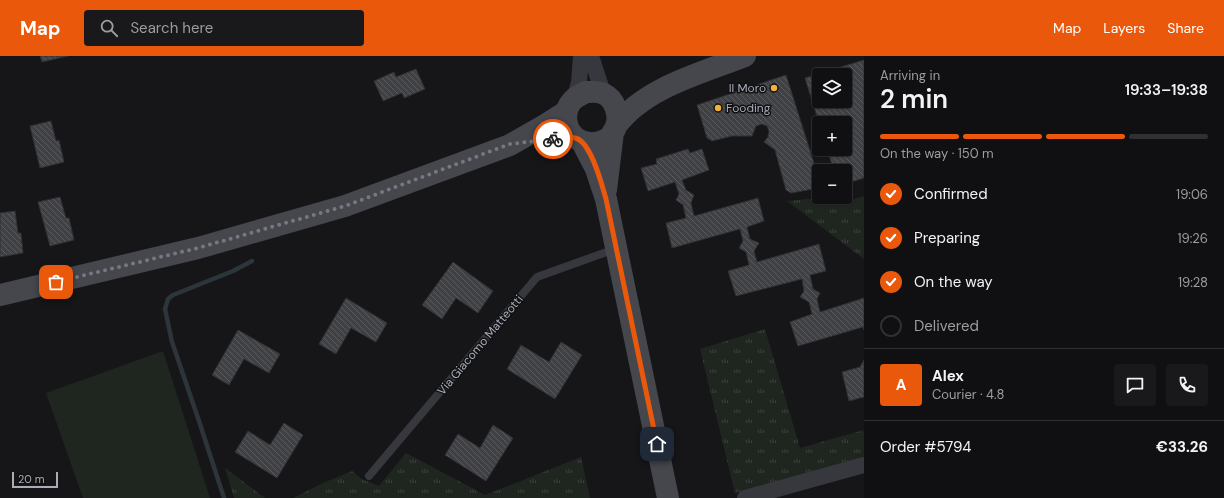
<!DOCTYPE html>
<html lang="en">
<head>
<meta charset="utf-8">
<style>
  body { margin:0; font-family:"DM Sans",sans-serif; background:#19191b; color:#f1f3f6; height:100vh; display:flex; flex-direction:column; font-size:15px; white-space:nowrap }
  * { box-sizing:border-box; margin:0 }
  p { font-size:13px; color:#9c9d9f }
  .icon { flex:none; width:22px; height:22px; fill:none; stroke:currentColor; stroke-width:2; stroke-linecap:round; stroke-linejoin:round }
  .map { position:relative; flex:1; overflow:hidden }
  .drawer { display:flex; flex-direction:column; background:#101012; width:360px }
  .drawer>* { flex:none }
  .controls { position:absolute; left:812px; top:12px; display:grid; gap:8px }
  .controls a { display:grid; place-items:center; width:40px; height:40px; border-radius:4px; background:#101012; box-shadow:0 1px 3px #0004,0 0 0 1px #303032; font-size:20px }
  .scale { position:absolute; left:12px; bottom:10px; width:46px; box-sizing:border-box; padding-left:4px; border:2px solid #a8adb8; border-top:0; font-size:11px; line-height:14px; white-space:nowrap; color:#a8adb8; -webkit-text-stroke:3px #111113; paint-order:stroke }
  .pin { position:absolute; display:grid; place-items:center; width:34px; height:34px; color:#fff; margin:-17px; border-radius:8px; box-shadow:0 2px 6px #0006 }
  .courier { position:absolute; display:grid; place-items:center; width:40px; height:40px; margin:-20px; border:3px solid #ea580c; border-radius:50%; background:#fff; color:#222; box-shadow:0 1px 5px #0007 }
  .headline em { font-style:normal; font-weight:600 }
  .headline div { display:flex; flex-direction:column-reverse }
  .headline { display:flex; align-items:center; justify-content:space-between; height:68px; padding:0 16px }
  h1 { font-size:26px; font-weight:600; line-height:30px }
  .bar { display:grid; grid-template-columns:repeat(4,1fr); gap:6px 4px; align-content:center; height:48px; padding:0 16px }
  .bar i { height:5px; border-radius:3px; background:#303032 }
  .bar .current { background:#ea580c }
  .bar p { grid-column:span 4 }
  .line { display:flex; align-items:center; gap:10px; padding:0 16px; border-top:1px solid #303032 }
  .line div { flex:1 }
  .round { display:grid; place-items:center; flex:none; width:42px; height:42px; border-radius:4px; background:#19191b }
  ol { padding:0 16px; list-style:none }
  li { display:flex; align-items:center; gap:12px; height:44px }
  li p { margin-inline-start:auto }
  li .icon { padding:4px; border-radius:50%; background:#ea580c; color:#fff; stroke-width:4 }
  li:last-child { color:#9c9d9f }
  li i { width:22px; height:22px; border:2px solid #303032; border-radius:50% }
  header { display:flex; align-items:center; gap:24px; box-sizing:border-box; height:56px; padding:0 20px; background:#ea580c; color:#fff }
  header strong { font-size:19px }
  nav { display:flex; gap:22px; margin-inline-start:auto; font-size:14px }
  .search { width:280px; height:36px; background:#19191b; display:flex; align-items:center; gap:10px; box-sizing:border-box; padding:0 14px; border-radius:4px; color:#9c9d9f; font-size:15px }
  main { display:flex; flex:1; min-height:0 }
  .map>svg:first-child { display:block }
  .grass { fill:url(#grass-tufts) }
  .garden { fill:#1e261f }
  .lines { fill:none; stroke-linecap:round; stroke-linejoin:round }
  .stream { stroke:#2c353c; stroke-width:4.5 }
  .building { fill:url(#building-back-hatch); stroke:#303034; fill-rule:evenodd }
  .lane { stroke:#37383d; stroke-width:8 }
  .street { stroke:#37383d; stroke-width:16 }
  .secondary { stroke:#45474d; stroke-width:22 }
  .done { stroke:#757880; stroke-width:4; stroke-dasharray:0 7.2 }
  .route { stroke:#ea580c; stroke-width:5 }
  .poi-dot { fill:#f2b134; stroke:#111113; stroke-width:1.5 }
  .labels { text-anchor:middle; stroke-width:3; stroke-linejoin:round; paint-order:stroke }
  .poi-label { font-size:12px; fill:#a8adb8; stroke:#111113; text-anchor:end }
  .street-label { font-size:12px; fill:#a8adb8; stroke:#111113 }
</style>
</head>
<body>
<header>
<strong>Map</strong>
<div class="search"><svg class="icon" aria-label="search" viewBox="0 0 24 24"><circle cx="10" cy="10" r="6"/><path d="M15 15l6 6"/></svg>Search here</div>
<nav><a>Map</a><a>Layers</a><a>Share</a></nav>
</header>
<main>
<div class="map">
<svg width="864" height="442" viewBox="0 0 864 442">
  <defs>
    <pattern id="grass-tufts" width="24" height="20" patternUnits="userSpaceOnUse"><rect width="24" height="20" fill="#1e261f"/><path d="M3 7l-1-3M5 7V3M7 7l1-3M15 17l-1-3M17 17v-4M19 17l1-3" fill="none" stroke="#3c433d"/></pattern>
    <pattern id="building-back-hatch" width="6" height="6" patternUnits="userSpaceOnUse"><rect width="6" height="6" fill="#404145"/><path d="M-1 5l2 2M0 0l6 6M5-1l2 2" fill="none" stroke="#595a5e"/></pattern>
  </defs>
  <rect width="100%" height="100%" fill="#161618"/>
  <path class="grass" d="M864 140V203L787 145 831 141 842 147Z
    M765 273 800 392 864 374V401L735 437 700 293Z
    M406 397 485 439 581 401 590 442H293L323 427 352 415 362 423 379 430Z
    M225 412 265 442H234Z"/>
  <path class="garden" d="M163 295 210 442H83L46 337Z"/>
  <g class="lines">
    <path class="stream" d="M224 442 199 365 172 286 165 253 168 243 173 239 233 215 252 205"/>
  </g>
  <path class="building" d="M40 0H68L42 6Z
    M864 4V122L845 128V115H834L827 93H845V67H819L805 22ZM819 19H845V45H819Z
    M416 13 425 33 404 42 402 37 383 45 374 25 394 16 396 21Z
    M786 19 819 123V132L791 137 786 134 775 94 764 86 768 81 769 75 767 70 762 68 756 70 752 80H732L712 85 707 82 697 49Z
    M51 65 56 85 59 84 64 106 40 112 30 70Z
    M688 93 690 97 702 93 709 114 682 124 686 134 694 139 691 147 694 160 758 142 764 165 747 171 750 183 759 187 754 195 757 206 819 188 826 215 810 219 813 233 820 237 817 243 820 256 864 242V274L863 271 798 290 790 266 812 258 809 246 800 241 804 235 802 223 736 240 728 215 749 209 746 196 739 192 743 185 740 173 672 192 666 167 686 162 683 149 676 144 679 138 675 126 648 135 641 112 657 108 656 103Z
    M60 141 66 162H69L74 184 50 190 38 146Z
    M15 155 18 177H21L23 197 0 201V157Z
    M453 206 493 235 478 257 456 242 442 263 422 249Z
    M346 242 387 267 376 286 351 272 336 298 319 288Z
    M238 274 280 298 269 317 244 303 229 329 212 319Z
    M561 286 582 299 555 343 507 313 521 289 549 306Z
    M864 304V341L849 345 842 316 860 311Z
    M284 367 303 379 277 422 235 396 248 375 270 389Z
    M493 369 513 382 486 425 445 399 458 378 480 392Z"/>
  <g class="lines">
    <path class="lane" d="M369 420 537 221 615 193"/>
    <path class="street" d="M591 0 603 37
      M574 43 579 27 581 0
      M745 442 864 409"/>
    <path class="secondary" d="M586 36C592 36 599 35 604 38 615 43 620 60 616 70 612 87 589 92 576 82 564 73 563 54 573 44 577 40 582 38 586 36Z
      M616 70C645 31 702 17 745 0
      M582 86 596 113 606 143 668 442
      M606 134 613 76
      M0 239 198 192 345 150 510 89 545 69 567 55"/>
  </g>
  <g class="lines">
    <path class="done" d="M56 226 198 192 345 150 510 88 553 83"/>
    <path class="route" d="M553 83C560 82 569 80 575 82 591 85 602 129 606 143L657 388"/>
  </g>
  <g class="poi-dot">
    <circle cx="774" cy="32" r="4"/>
    <circle cx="718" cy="52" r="4"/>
  </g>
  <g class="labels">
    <g class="poi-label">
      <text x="766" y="36">Il Moro</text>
      <text x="726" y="56" text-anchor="start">Fooding</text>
    </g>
    <g class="street-label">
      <text transform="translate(480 289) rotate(-50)" y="4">Via Giacomo Matteotti</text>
    </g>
  </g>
</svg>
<div class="controls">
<a><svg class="icon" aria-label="layers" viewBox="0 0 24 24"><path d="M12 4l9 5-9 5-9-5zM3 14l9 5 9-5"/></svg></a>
<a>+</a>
<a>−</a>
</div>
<div class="scale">20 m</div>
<div class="pin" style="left:56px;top:226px;background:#ea580c"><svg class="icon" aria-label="bag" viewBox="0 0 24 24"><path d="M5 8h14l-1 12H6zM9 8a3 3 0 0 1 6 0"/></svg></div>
<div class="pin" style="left:657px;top:388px;background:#1f2937"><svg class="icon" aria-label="home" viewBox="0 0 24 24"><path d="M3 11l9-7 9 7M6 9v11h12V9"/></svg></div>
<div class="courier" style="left:553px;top:83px"><svg class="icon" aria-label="bike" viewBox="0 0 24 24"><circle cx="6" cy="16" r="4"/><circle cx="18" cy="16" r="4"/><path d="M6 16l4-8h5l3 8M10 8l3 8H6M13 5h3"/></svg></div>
</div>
<section class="drawer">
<div class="headline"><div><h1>2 min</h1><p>Arriving in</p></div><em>19:33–19:38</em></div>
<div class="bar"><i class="current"></i><i class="current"></i><i class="current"></i><i></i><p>On the way · 150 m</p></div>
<ol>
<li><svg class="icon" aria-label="check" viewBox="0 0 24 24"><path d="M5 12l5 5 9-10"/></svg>Confirmed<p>19:06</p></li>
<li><svg class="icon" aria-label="check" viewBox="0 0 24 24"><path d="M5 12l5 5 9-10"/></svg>Preparing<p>19:26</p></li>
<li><svg class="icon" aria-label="check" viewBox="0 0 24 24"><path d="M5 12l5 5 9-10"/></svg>On the way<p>19:28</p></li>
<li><i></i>Delivered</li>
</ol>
<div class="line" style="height:72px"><b class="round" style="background:#ea580c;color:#fff">A</b><div><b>Alex</b><p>Courier · 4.8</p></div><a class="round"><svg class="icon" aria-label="chat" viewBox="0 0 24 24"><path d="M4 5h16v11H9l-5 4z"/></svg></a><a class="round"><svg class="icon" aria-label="phone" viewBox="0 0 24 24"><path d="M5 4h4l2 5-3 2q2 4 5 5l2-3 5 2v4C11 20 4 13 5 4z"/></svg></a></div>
<div class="line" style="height:52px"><div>Order #5794</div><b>€33.26</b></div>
</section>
</main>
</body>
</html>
